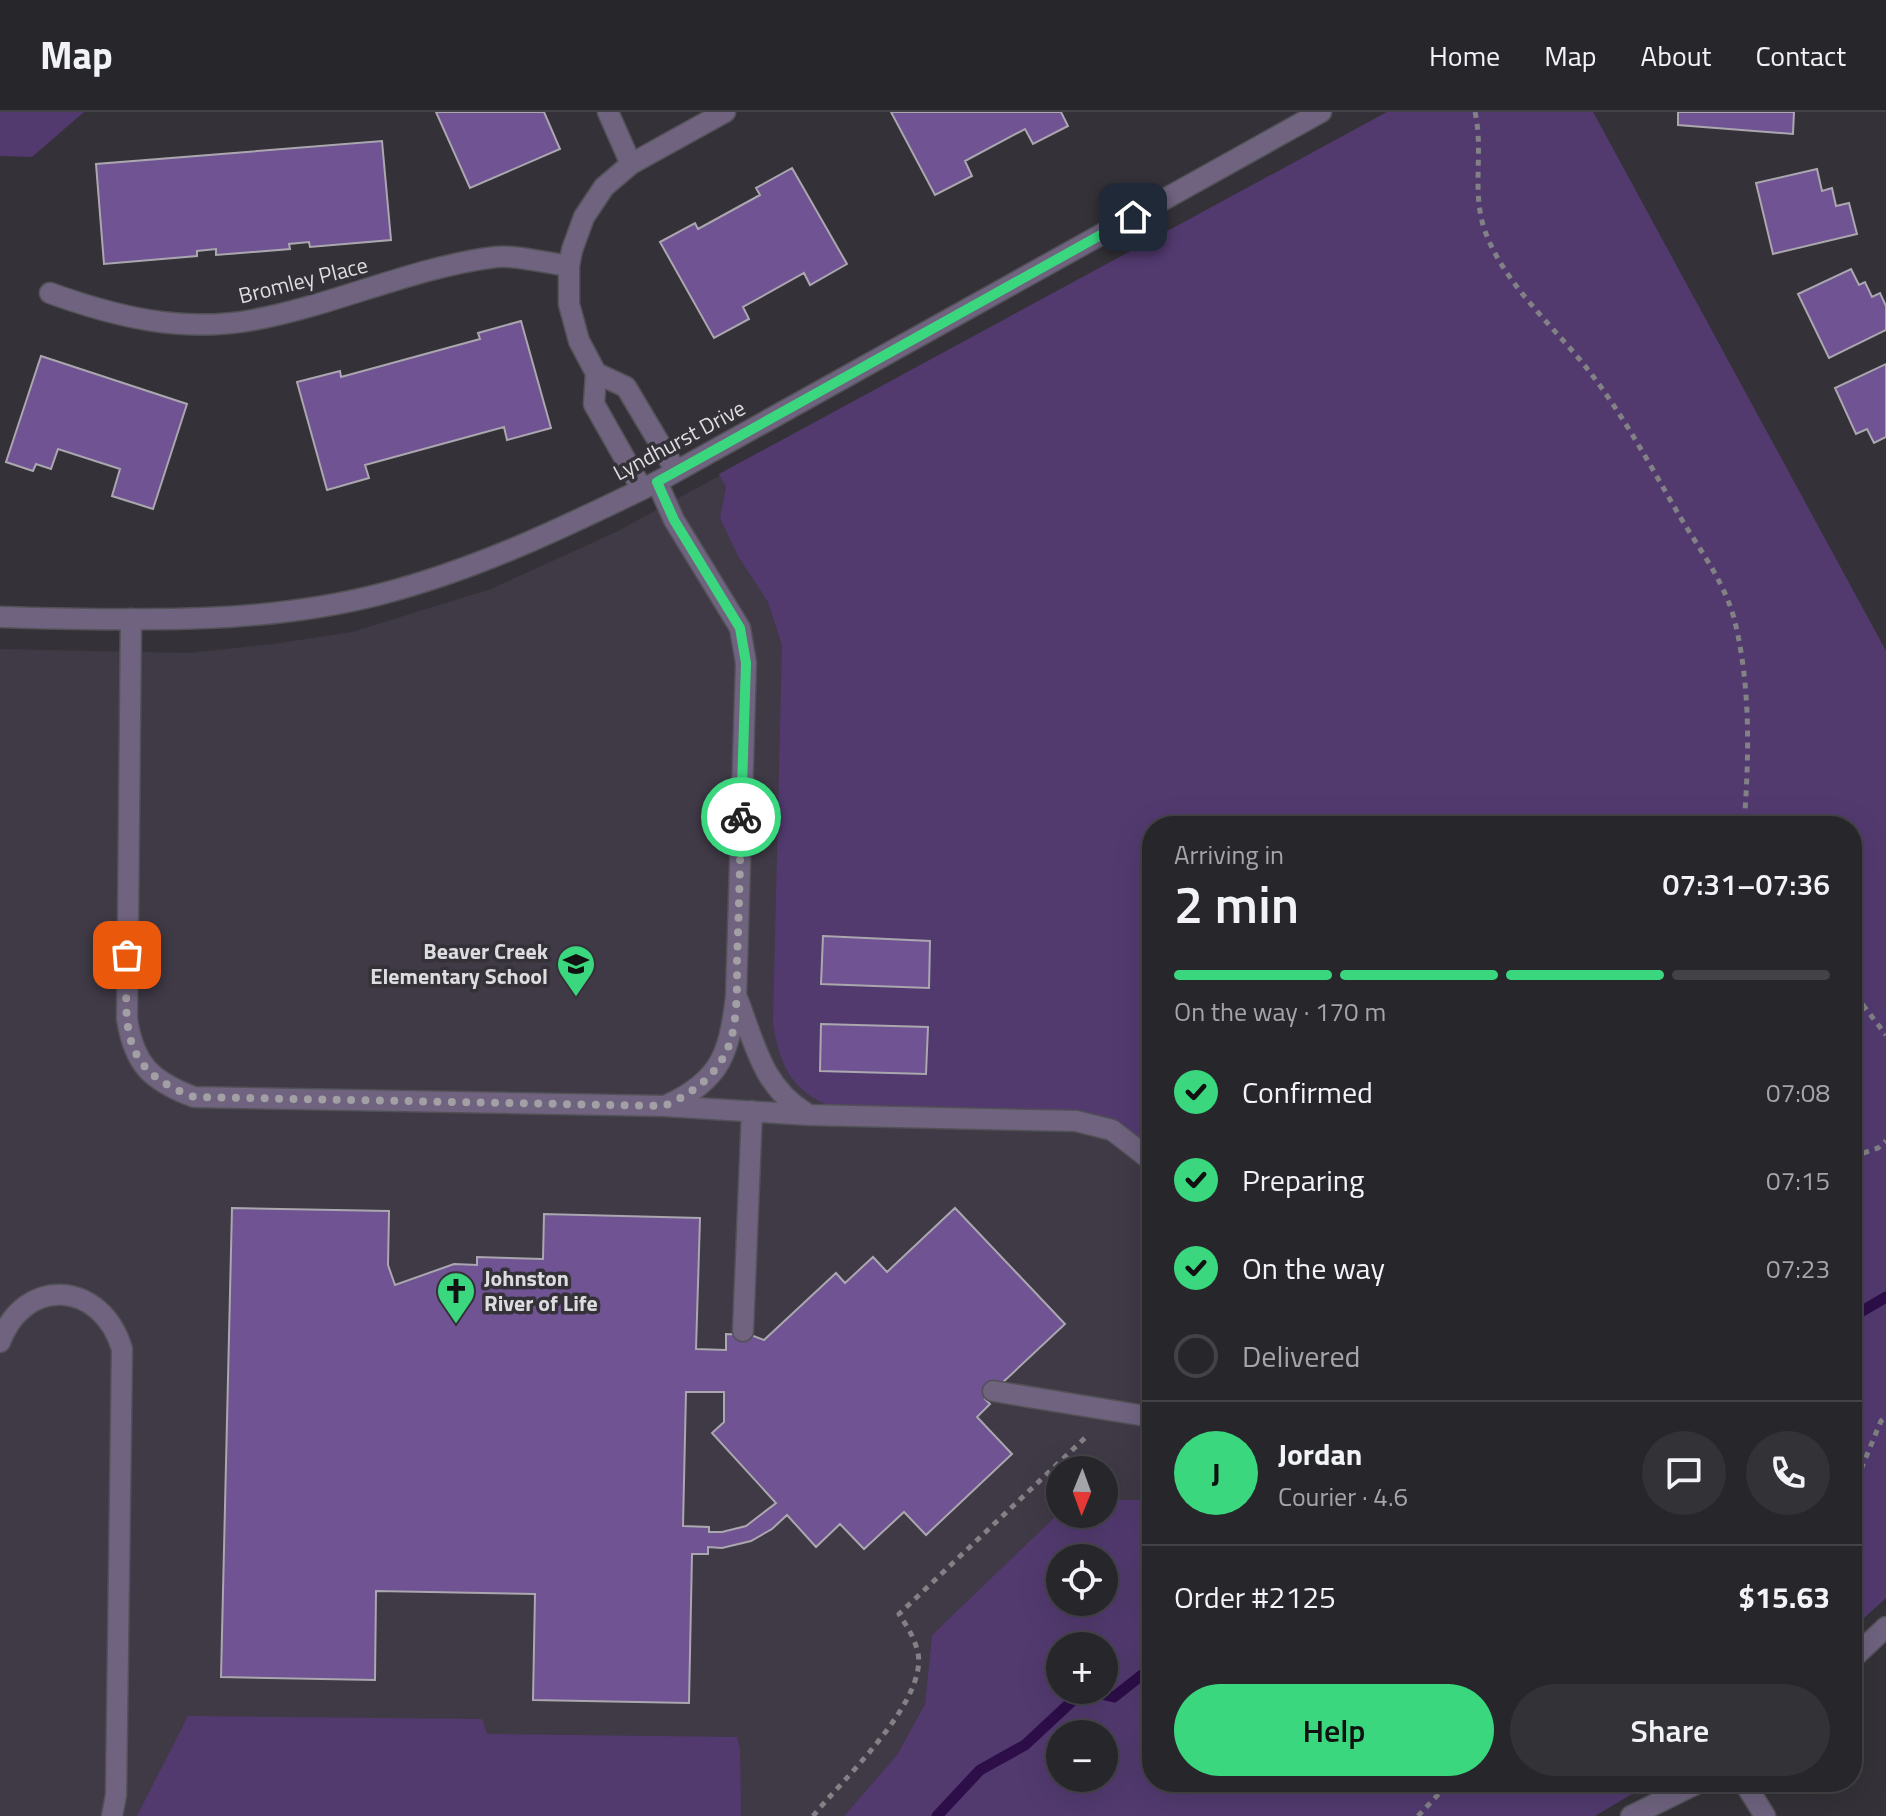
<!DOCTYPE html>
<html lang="en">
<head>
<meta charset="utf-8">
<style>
  body { margin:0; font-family:"Titillium Web",sans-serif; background:#333236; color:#f1f3f6; height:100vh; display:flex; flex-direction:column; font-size:30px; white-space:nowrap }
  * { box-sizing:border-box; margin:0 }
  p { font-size:26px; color:#a4a5a8 }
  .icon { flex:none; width:44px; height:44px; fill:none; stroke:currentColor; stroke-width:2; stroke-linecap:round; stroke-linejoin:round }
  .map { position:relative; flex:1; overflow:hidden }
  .drawer { position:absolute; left:1142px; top:704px; width:720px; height:976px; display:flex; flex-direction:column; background:#27262a; border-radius:32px; box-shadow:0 8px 32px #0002,0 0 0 2px #434347 }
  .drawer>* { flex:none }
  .needle { width:52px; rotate:181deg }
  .fabs { position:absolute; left:1046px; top:1344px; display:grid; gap:16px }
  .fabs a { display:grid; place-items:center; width:72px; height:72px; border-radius:50%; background:#27262a; box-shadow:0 8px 32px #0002,0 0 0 2px #434347; font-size:40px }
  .pin { position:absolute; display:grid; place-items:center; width:68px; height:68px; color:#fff; margin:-34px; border-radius:16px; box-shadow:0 4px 12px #0006 }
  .courier { position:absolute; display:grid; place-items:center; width:80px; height:80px; margin:-40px; border:6px solid #3ad77f; border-radius:50%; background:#fff; color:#222; box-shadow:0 2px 10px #0007 }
  .head em { font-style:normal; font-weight:600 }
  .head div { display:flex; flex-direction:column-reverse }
  .head { display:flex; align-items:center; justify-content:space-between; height:136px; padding:0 32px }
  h1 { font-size:52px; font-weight:600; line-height:60px }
  .bar { display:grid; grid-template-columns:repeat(4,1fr); gap:12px 8px; align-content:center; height:96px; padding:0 32px }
  .bar i { height:10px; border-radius:6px; background:#434347 }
  .bar .on { background:#3ad77f }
  .bar p { grid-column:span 4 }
  .line { display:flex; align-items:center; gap:20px; padding:0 32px; border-top:2px solid #434347 }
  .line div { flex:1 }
  .round { display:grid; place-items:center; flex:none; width:84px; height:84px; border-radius:42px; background:#333236 }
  ol { padding:0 32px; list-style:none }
  li { display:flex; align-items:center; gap:24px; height:88px }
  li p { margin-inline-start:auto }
  li .icon { padding:8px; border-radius:50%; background:#3ad77f; color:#111; stroke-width:4 }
  li:last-child { color:#a4a5a8 }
  li i { width:44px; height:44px; border:4px solid #434347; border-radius:50% }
  .primary-button { display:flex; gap:16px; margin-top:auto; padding:16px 32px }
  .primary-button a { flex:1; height:92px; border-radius:48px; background:#3ad77f; color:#111; font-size:32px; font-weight:600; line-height:92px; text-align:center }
  .primary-button a+a { background:#333236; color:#f1f3f6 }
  header { display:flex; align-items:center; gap:48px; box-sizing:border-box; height:112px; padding:0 40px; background:#27262a; border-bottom:2px solid #434347 }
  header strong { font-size:38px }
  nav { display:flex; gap:44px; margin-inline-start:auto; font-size:28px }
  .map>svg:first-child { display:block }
  .built { fill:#3f3a46 }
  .green { fill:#523a6f; fill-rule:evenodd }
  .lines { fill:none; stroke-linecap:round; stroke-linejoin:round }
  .stream { stroke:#2d0e49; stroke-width:11 }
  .building { fill:#705393; stroke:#aaa7ae; stroke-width:2; fill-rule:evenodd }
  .service-casing { stroke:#525156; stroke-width:23 }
  .minor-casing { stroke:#525156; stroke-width:23 }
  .path { stroke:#828185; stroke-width:5; stroke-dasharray:6 6; stroke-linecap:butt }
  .service { stroke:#6f637f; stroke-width:20 }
  .minor { stroke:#6f637f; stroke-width:20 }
  .done { stroke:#a2a0a5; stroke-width:8; stroke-dasharray:0 14.4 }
  .route { stroke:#3ad77f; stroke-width:10 }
  .labels { text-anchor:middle; stroke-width:7; stroke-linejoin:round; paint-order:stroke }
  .street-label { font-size:22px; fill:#dddcdf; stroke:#343238 }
  .poi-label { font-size:22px; font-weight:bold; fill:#dddcdf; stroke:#343238; text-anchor:end }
</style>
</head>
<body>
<header>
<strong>Map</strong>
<nav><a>Home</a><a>Map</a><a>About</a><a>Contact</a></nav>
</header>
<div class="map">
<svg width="1886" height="1704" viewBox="0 0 1886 1704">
  <rect width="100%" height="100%" fill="#343238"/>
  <path class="built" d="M1387 0H1593L1886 539 1852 714H1152V1388H1104V1358H1060V1400L932 1523 925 1592 897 1643 844 1704H0V537L189 541 273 532 352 520 491 477 616 420Z"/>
  <path class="green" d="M0 0H84L32 45 0 44Z
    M1387 0H1593L1886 539V1486L1852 1517V714H1152V1034C1124 1014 1106 1005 1071 1000L837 997C792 980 780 956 773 911L782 533 768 490 738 444 720 406 726 375 719 362Z
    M1104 1388H1152V1670H1652L1595 1704H844L897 1643 925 1592 932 1523 1060 1400 1104 1402ZM1060 1446H1104V1490H1060ZM1104 1534V1578H1060V1534ZM1104 1622V1666H1060V1622Z
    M188 1604 482 1607 487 1622 737 1625 740 1637 741 1704H137Z"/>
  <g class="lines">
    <path class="stream" d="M1852 1205 1886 1185
      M937 1704 980 1658 1025 1633 1084 1578 1114 1585 1152 1555"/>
  </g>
  <path class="building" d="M436 0H544L560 37 470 76Z
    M891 0H1061L1068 14 1033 32 1025 17 965 49 972 64 935 83Z
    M1678 0H1794L1793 22 1678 13Z
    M382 29 391 128 310 135 309 130 289 132 290 137 216 143V137L197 139V144L104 152 96 52Z
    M792 56 847 152 810 173 804 161 743 195 749 207 714 226 660 130 695 111 698 117 760 83 756 76Z
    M1817 57 1822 79 1832 76 1836 94 1849 91 1857 122 1773 142 1756 71Z
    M1851 157 1859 173 1865 170 1872 185 1880 181 1886 194V218L1829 246 1798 182Z
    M521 209 551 316 507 328 504 315 365 353 369 366 327 378 297 270 340 259 341 265 480 227 478 221Z
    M41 244 187 292 153 397 112 384 120 357 58 337 51 357 36 352 33 359 6 350Z
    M1886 252V325L1874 331 1867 317 1856 322 1835 276Z
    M823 824 930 829 929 876 821 872Z
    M821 912 928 915 926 962 820 959Z
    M232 1096 389 1099 388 1153 395 1173 454 1152 477 1153V1145L543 1147 544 1102 700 1106 696 1237 726 1238V1222L751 1223 764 1228 836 1161 845 1171 873 1145 887 1160 955 1096 1065 1212 985 1287 990 1292 977 1305 1012 1342 926 1423 904 1400 864 1437 840 1412 816 1435 787 1403 772 1417 751 1429 722 1436 708 1435V1442H692L689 1591 533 1588 535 1482 376 1479 375 1568 221 1565ZM686 1280H724V1310L712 1321 776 1391 746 1414 722 1420H709V1415L683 1414Z"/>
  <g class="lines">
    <g class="service-casing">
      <path id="service" d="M657 370 674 408 740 516 746 551 736 885C729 940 722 968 667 993
        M131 507 127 907C134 952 151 969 194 985L664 994 809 1003 1076 1009 1112 1018 1152 1049
        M738 888C755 933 763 975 806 1001
        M743 1219 752 999
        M0 1230C25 1163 102 1169 122 1237L116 1683 112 1704
        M993 1279 1152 1305"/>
    </g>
    <g class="minor-casing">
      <path id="minor" d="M608 0 631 52
        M50 181C116 205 183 221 253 208 335 193 413 155 496 145 518 143 546 151 569 154
        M596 261 626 275 676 359
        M642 377 594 292 596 261 579 229 569 192V154L572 138 584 105 604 75 631 52 725 0
        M0 505C126 508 258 514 381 482 478 457 567 414 657 370L1321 0
        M1852 1547 1886 1515
        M1744 1670 1765 1704
        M1631 1704 1700 1670"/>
    </g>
    <path class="path" d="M1475 0C1484 40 1471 80 1485 119 1505 174 1555 215 1589 259 1624 304 1651 355 1679 403 1699 437 1725 470 1735 510 1751 577 1749 645 1744 714
      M1852 888 1863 893 1886 923
      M1852 1045 1878 1036 1886 1029
      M1852 1379 1881 1309 1886 1305
      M813 1704C843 1667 927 1590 918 1541 915 1527 907 1514 899 1502L1088 1323
      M1418 1704 1450 1670"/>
    <use href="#service" class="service"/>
    <use href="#minor" class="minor"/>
  </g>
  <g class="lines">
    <path class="done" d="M127 843C126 913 117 957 194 985L664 994C692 982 718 963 729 933 738 909 737 872 737 847 739 800 740 752 741 705"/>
    <path class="route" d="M741 705 746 551 740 516 674 408 657 370 1133 105"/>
  </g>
  <defs>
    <g id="school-pin" transform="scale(2)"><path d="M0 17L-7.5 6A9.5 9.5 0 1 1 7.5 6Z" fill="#3ad77f" stroke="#343238"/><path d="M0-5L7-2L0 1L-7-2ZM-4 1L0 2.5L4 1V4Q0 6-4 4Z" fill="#111"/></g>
    <g id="church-pin" transform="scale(2)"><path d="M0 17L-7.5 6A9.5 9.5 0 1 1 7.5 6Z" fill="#3ad77f" stroke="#343238"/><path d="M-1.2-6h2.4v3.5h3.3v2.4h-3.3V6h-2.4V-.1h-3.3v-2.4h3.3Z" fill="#111"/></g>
  </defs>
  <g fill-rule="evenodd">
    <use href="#school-pin" x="576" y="852"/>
    <use href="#church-pin" x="456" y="1179"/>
  </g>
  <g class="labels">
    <g class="street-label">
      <text transform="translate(303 168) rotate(-14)" y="8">Bromley Place</text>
      <text transform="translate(679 328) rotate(-28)" y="8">Lyndhurst Drive</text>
    </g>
    <g class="poi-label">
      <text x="548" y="847">Beaver Creek<tspan x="548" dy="25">Elementary School</tspan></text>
      <text x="484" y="1174" text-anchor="start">Johnston<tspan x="484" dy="25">River of Life</tspan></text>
    </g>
  </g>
</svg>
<div class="fabs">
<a><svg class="needle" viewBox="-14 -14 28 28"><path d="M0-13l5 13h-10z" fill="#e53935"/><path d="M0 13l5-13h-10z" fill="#a4a5a8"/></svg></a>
<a><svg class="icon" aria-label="locate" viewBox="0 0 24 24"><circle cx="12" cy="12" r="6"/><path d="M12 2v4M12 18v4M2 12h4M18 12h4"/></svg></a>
<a>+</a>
<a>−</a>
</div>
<div class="pin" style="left:127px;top:843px;background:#ea580c"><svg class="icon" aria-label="bag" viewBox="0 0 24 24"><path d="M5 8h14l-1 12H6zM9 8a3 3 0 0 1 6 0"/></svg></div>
<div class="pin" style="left:1133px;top:105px;background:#1f2937"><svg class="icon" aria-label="home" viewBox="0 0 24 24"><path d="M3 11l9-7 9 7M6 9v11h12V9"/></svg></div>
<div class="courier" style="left:741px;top:705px"><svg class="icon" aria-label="bike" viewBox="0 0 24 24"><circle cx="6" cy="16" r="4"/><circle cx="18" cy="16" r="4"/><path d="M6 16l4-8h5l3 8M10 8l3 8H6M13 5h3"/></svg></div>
<section class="drawer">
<div class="head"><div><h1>2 min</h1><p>Arriving in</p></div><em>07:31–07:36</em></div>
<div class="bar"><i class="on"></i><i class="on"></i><i class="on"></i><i></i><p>On the way · 170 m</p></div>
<ol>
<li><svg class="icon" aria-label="check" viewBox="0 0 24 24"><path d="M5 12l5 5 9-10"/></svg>Confirmed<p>07:08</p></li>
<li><svg class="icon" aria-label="check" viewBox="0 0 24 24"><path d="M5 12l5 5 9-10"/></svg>Preparing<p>07:15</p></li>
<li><svg class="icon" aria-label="check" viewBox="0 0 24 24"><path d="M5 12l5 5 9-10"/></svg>On the way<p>07:23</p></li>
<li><i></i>Delivered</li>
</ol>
<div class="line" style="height:144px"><b class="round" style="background:#3ad77f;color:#111">J</b><div><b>Jordan</b><p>Courier · 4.6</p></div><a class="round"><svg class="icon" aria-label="chat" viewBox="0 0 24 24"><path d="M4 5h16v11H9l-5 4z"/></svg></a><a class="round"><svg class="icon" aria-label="phone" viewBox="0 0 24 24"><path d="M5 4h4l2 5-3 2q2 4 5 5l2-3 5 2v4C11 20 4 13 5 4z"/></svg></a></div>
<div class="line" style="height:104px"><div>Order #2125</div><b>$15.63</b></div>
<div class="primary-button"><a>Help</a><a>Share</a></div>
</section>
</div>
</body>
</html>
